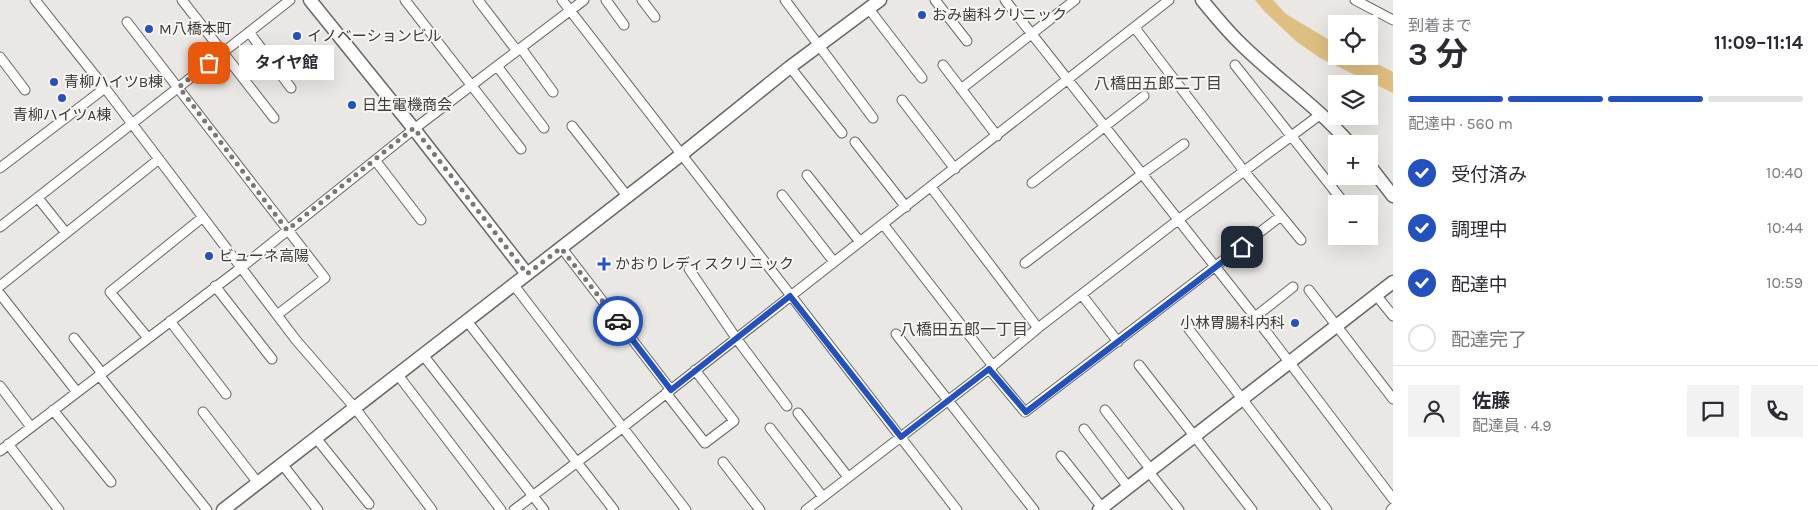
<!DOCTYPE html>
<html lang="ja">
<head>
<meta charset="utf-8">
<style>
  body { margin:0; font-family:Karla,"Noto Sans JP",sans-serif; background:#f2f2f3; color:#2b2b33; height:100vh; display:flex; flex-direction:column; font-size:19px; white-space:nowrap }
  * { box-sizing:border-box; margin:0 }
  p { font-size:16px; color:#7c7c81 }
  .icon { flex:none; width:28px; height:28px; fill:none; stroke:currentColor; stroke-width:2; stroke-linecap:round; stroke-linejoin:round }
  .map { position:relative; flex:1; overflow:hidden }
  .sheet { display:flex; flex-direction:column; background:#fff; width:425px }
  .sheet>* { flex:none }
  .controls { position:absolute; left:1328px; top:15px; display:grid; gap:10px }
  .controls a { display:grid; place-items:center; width:50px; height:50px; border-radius:0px; background:#fff; box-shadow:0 5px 20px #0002; font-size:25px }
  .pin { position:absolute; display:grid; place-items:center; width:42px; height:42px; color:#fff; margin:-21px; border-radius:10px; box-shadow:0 2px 8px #0006 }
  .courier { position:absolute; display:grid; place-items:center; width:50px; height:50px; margin:-25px; border:4px solid #2352c0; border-radius:50%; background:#fff; color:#222; box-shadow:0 1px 6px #0007 }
  .bubble { position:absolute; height:35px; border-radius:0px; background:#fff; box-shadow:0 5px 20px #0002; font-size:16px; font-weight:700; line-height:35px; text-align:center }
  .overview em { font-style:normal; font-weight:700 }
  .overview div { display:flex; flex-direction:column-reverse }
  .overview { display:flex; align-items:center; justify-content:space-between; height:85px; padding:0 15px }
  h1 { font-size:32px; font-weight:700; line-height:38px }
  .bar { display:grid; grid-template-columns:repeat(4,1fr); gap:8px 5px; align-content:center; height:60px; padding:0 15px }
  .bar i { height:6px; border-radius:4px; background:#e1e1e2 }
  .bar .on { background:#2352c0 }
  .bar p { grid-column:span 4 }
  .line { display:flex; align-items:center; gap:12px; padding:0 15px; border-top:1px solid #e1e1e2 }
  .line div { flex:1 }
  .round { display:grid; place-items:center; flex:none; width:52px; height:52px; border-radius:0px; background:#f2f2f3 }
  ol { padding:0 15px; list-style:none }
  li { display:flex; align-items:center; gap:15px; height:55px }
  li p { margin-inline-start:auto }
  li .icon { padding:5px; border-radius:50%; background:#2352c0; color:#fff; stroke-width:4 }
  li:last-child { color:#7c7c81 }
  li i { width:28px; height:28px; border:2px solid #e1e1e2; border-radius:50% }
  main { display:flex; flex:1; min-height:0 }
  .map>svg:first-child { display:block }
  .water { fill:#dfbf81 }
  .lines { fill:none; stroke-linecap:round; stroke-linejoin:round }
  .street-casing { stroke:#686763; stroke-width:11 }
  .secondary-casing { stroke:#686763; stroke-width:15 }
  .street { stroke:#fff; stroke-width:9 }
  .secondary { stroke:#fff; stroke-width:12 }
  .done { stroke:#797876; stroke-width:5; stroke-dasharray:0 9 }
  .route { stroke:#2352c0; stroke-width:6 }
  .poi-dot { fill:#2352c0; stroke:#f8f6f2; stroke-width:2 }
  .labels { text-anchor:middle; stroke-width:4; stroke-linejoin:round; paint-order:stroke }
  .poi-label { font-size:15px; fill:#3c3c3a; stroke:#f8f6f2; text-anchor:start }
  .neighbourhood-label { font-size:16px; fill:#454340; stroke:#f8f6f2 }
</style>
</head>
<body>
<main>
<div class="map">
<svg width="1393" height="510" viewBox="0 0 1393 510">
  <rect width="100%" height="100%" fill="#eae8e4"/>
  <path class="water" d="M1255 0H1273L1286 14 1336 44V56H1362L1393 72V93L1320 58 1297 42 1264 11Z"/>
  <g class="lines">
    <g class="street-casing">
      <path id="street" d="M35 0 105 88 296 340 355 408 432 510
        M182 0 274 118
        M405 0 521 149
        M478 0 517 51
        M562 0 957 510
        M606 0 624 25
        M642 0 655 17
        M785 0 873 118
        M935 0 967 41
        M1005 0 1255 317 1393 499
        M1355 0 1393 20
        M869 9 922 78
        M127 22 325 278 277 315
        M1135 28 1244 171 1301 240
        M249 32 291 88
        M521 48 553 92
        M0 57 25 90
        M943 65 997 136
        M1235 65 1345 204
        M497 66 544 128
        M790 67 842 133
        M961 89 1075 0
        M902 100 955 169
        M572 126 627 196
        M855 142 906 207
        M375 160 421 220
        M0 168 105 88
        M807 175 860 242
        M1032 183 1144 96
        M931 187 1038 328
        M782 195 834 262
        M38 198 66 233
        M883 224 993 366
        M0 227 290 0
        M561 247 671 390
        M1025 263 1142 174 1184 144
        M689 269 736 338 787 406
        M513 284 686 510
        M0 286 159 159
        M215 286 272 359
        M1309 290 1393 399
        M0 294 77 392
        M1082 295 1118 342
        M1376 295 1393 316
        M1255 317 1293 287
        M170 321 226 394
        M467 321 614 510
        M1188 328 1327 510
        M896 334 1034 510
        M74 338 102 373
        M148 338 110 292 203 217
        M423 355 544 510
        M1139 365 1252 510
        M989 369 1025 412 1281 216
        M99 375 207 510
        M398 375 501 510
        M0 386 31 427
        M666 393 705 443 734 421 695 370
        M53 410 111 482
        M1105 410 1151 470
        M203 412 258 483
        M798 413 848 477
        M770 428 823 497
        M1084 429 1128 487
        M316 438 369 504
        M8 444 59 510
        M0 451 242 267 414 129 584 0
        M1061 456 1104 510
        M723 462 760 510
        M282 464 318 510
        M1149 472 1179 510
        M514 510 622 428 1169 0
        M806 510 989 369 1038 328 1178 220 1321 114
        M1391 510 1393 508"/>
    </g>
    <g class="secondary-casing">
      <path id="secondary" d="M310 0 414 129 527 274
        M1202 0C1215 16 1228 32 1243 46 1278 80 1318 107 1350 144
        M1369 165 1393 196
        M223 510 682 154 790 67 880 0
        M1099 510 1393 282"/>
    </g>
    <use href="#street" class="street"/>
    <use href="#secondary" class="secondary"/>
  </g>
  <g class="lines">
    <path class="done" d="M209 63 179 87 287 230 414 128 527 274 561 248 618 321"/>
    <path class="route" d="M618 321 671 390 790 296 901 437 989 369 1026 412 1242 247"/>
  </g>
  <g class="poi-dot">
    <circle cx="922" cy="15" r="5"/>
    <circle cx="149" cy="29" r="5"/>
    <circle cx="297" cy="36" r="5"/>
    <circle cx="54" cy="82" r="5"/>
    <circle cx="62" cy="98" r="5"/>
    <circle cx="352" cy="105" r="5"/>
    <circle cx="209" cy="256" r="5"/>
    <path d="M601.5 256.5h5v5h5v5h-5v5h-5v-5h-5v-5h5z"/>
    <circle cx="1295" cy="323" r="5"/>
  </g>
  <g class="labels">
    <g class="poi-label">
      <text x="932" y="20">おみ歯科クリニック</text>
      <text x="159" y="34">M八橋本町</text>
      <text x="307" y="41">イノベーションビル</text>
      <text x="64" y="87">青柳ハイツB棟</text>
      <text x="362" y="110">日生電機商会</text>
      <text x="62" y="120" text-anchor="middle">青柳ハイツA棟</text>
      <text x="219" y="261">ビューネ高陽</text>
      <text x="615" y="269">かおりレディスクリニック</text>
      <text x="1285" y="328" text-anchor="end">小林胃腸科内科</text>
    </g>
    <g class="neighbourhood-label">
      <text x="1158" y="89">八橋田五郎二丁目</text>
      <text x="964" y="335">八橋田五郎一丁目</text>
    </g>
  </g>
</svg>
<div class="controls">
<a><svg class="icon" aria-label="locate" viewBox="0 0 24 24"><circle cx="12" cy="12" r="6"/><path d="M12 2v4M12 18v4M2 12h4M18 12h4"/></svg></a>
<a><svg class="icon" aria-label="layers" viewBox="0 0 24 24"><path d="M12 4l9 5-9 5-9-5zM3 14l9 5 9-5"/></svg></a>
<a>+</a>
<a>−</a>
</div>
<div class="pin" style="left:209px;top:63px;background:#ea580c"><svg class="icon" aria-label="bag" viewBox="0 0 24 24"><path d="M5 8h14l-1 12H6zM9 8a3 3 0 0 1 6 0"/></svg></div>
<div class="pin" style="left:1242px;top:247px;background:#1f2937"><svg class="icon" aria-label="home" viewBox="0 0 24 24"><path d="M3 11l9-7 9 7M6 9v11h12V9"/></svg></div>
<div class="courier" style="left:618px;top:321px"><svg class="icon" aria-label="car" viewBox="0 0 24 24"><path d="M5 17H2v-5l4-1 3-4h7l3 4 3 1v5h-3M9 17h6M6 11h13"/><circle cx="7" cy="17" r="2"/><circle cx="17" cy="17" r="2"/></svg></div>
<div class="bubble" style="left:239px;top:45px;width:95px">タイヤ館</div>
</div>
<section class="sheet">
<div class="overview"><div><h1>3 分</h1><p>到着まで</p></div><em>11:09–11:14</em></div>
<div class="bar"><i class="on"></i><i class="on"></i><i class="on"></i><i></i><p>配達中 · 560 m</p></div>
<ol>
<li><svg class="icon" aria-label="check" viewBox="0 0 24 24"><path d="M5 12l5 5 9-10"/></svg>受付済み<p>10:40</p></li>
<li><svg class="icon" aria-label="check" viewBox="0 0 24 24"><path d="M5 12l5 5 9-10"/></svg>調理中<p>10:44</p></li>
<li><svg class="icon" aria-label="check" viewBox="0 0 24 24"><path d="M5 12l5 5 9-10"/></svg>配達中<p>10:59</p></li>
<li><i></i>配達完了</li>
</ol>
<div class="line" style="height:90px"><a class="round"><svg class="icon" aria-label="person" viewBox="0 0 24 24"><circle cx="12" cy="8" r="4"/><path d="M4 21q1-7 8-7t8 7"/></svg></a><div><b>佐藤</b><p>配達員 · 4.9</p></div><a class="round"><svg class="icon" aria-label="chat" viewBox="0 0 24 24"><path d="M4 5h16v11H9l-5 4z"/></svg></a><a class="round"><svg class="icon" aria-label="phone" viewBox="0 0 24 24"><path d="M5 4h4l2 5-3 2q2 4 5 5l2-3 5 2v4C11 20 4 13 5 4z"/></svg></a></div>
</section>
</main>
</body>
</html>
